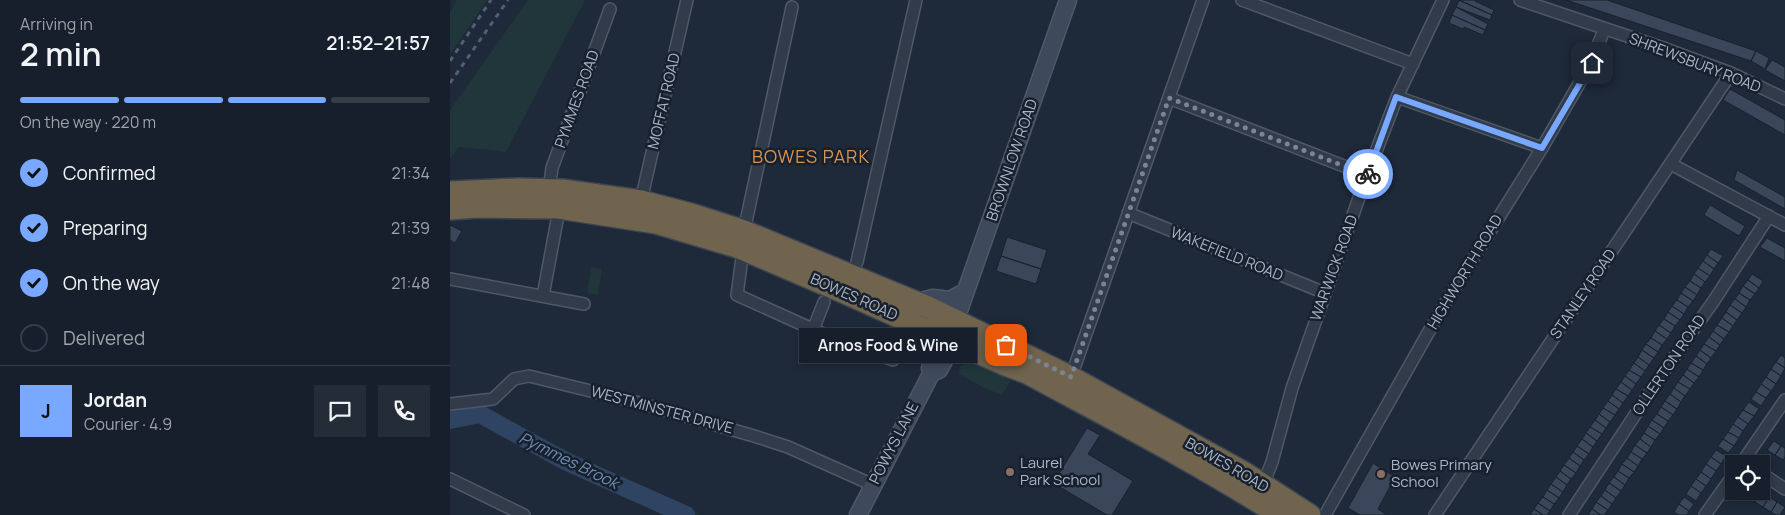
<!DOCTYPE html>
<html lang="en">
<head>
<meta charset="utf-8">
<style>
  body { margin:0; font-family:Manrope,sans-serif; background:#232c37; color:#f1f3f6; height:100vh; display:flex; flex-direction:column; font-size:19px; white-space:nowrap }
  * { box-sizing:border-box; margin:0 }
  p { font-size:16px; color:#9ea2a9 }
  .icon { flex:none; width:28px; height:28px; fill:none; stroke:currentColor; stroke-width:2; stroke-linecap:round; stroke-linejoin:round }
  .map { position:relative; flex:1; overflow:hidden }
  .sheet { display:flex; flex-direction:column; background:#161f2b; width:450px }
  .sheet>* { flex:none }
  .buttons { position:absolute; left:1275px; top:455px; display:grid; gap:10px }
  .buttons a { display:grid; place-items:center; width:45px; height:45px; border-radius:0px; background:#161f2b; box-shadow:0 2px 8px #0003,0 0 0 1px #353d47; font-size:25px }
  .pin { position:absolute; display:grid; place-items:center; width:42px; height:42px; color:#fff; margin:-21px; border-radius:10px; box-shadow:0 2px 8px #0006 }
  .courier { position:absolute; display:grid; place-items:center; width:50px; height:50px; margin:-25px; border:4px solid #78a8ff; border-radius:50%; background:#fff; color:#222; box-shadow:0 1px 6px #0007 }
  .bubble { position:absolute; height:35px; border-radius:0px; background:#161f2b; box-shadow:0 2px 8px #0003,0 0 0 1px #353d47; font-size:16px; font-weight:600; line-height:35px; text-align:center }
  .head em { font-style:normal; font-weight:600 }
  .head div { display:flex; flex-direction:column-reverse }
  .head { display:flex; align-items:center; justify-content:space-between; height:85px; padding:0 20px }
  h1 { font-size:32px; font-weight:600; line-height:38px }
  .bar { display:grid; grid-template-columns:repeat(4,1fr); gap:8px 5px; align-content:center; height:60px; padding:0 20px }
  .bar i { height:6px; border-radius:4px; background:#353d47 }
  .bar .on { background:#78a8ff }
  .bar p { grid-column:span 4 }
  .line { display:flex; align-items:center; gap:12px; padding:0 20px; border-top:1px solid #353d47 }
  .line div { flex:1 }
  .round { display:grid; place-items:center; flex:none; width:52px; height:52px; border-radius:0px; background:#232c37 }
  ol { padding:0 20px; list-style:none }
  li { display:flex; align-items:center; gap:15px; height:55px }
  li p { margin-inline-start:auto }
  li .icon { padding:5px; border-radius:50%; background:#78a8ff; color:#111; stroke-width:4 }
  li:last-child { color:#9ea2a9 }
  li i { width:28px; height:28px; border:2px solid #353d47; border-radius:50% }
  main { display:flex; flex:1; min-height:0 }
  .map>svg:first-child { display:block }
  .green { fill:#20363a }
  .lines { fill:none; stroke-linecap:round; stroke-linejoin:round }
  .river { stroke:#2f4362; stroke-width:18 }
  .building { fill:#3a4659; stroke:#19222f }
  .street-casing { stroke:#4f5867; stroke-width:14 }
  .secondary-casing { stroke:#4f5867; stroke-width:19 }
  .highway-casing { stroke:#3c4553; stroke-width:24 }
  .street { stroke:#323b49; stroke-width:11 }
  .secondary { stroke:#3f495c; stroke-width:16 }
  .highway { stroke:#70644e; stroke-width:21 }
  .rail { stroke:#535e71; stroke-width:3; stroke-dasharray:5 5; stroke-linecap:butt }
  .done { stroke:#7a8495; stroke-width:5; stroke-dasharray:0 9 }
  .route { stroke:#78a8ff; stroke-width:6 }
  .education-dot { fill:#8d6e63; stroke:#17202d; stroke-width:2 }
  .labels { text-anchor:middle; stroke-width:5; stroke-linejoin:round; paint-order:stroke }
  .street-label { font-size:15px; fill:#acb5c6; stroke:#17202d }
  .poi-label { font-size:15px; fill:#acb5c6; stroke:#17202d; text-anchor:start }
  .water-label { font-size:16px; font-style:italic; fill:#718ab2; stroke:#17202d }
  .quarter-label { font-size:18px; letter-spacing:1px; fill:#dc9251; stroke:#17202d }
</style>
</head>
<body>
<main>
<section class="sheet">
<div class="head"><div><h1>2 min</h1><p>Arriving in</p></div><em>21:52–21:57</em></div>
<div class="bar"><i class="on"></i><i class="on"></i><i class="on"></i><i></i><p>On the way · 220 m</p></div>
<ol>
<li><svg class="icon" aria-label="check" viewBox="0 0 24 24"><path d="M5 12l5 5 9-10"/></svg>Confirmed<p>21:34</p></li>
<li><svg class="icon" aria-label="check" viewBox="0 0 24 24"><path d="M5 12l5 5 9-10"/></svg>Preparing<p>21:39</p></li>
<li><svg class="icon" aria-label="check" viewBox="0 0 24 24"><path d="M5 12l5 5 9-10"/></svg>On the way<p>21:48</p></li>
<li><i></i>Delivered</li>
</ol>
<div class="line" style="height:90px"><b class="round" style="background:#78a8ff;color:#111">J</b><div><b>Jordan</b><p>Courier · 4.9</p></div><a class="round"><svg class="icon" aria-label="chat" viewBox="0 0 24 24"><path d="M4 5h16v11H9l-5 4z"/></svg></a><a class="round"><svg class="icon" aria-label="phone" viewBox="0 0 24 24"><path d="M5 4h4l2 5-3 2q2 4 5 5l2-3 5 2v4C11 20 4 13 5 4z"/></svg></a></div>
</section>
<div class="map">
<svg width="1335" height="515" viewBox="0 0 1335 515">
  <rect width="100%" height="100%" fill="#1e2939"/>
  <path class="green" d="M7 0H37L0 55V12Z
    M78 0H135L56 152 9 147 0 158V110Z
    M141 267 152 269 148 295 137 293Z
    M518 362 561 381 552 395 532 387 509 374 510 366Z
    M34 410 250 515H228L158 484 31 421 0 428V418Z"/>
  <g class="lines">
    <path class="river" d="M0 420 30 414 117 462 236 515"/>
  </g>
  <path class="building" d="M1009 0H1025V1L1044 10 1042 15Z
    M1009 0 1042 15 1040 20 1006 7Z
    M1116 0H1157L1306 51 1301 61Z
    M1006 7 1038 24 1035 30 1002 15Z
    M1002 15 1035 30 1033 35 1014 27 1013 29 999 23Z
    M1306 51 1319 58 1315 69 1301 61Z
    M1322 60 1335 67V81L1315 70Z
    M1280 89 1335 120V135L1273 100Z
    M1287 170 1335 197V209L1284 180Z
    M1260 205 1295 226 1289 236 1254 215Z
    M0 225 12 231 5 243 0 240Z
    M557 237 597 250 591 269 551 256Z
    M1317 238 1335 248V261L1310 247Z
    M1261 249 1273 256 1268 263 1257 255Z
    M1257 255 1268 263 1264 269 1253 261Z
    M551 256 591 269 586 284 546 271Z
    M1253 261 1264 269 1260 276 1248 268Z
    M1248 268 1260 276 1255 282 1244 274Z
    M1244 274 1255 282 1251 288 1240 281Z
    M1302 274 1313 281 1309 288 1298 280Z
    M1298 280 1309 288 1305 294 1293 286Z
    M1240 281 1251 288 1247 295 1235 287Z
    M1293 286 1305 294 1300 300 1289 293Z
    M1235 287 1247 295 1243 301 1231 293Z
    M1231 293 1243 301 1238 307 1227 300Z
    M1289 293 1300 300 1296 307 1285 299Z
    M1285 299 1296 307 1292 313 1280 305Z
    M1227 300 1238 307 1234 314 1222 306Z
    M1280 305 1292 313 1287 320 1276 312Z
    M1222 306 1234 314 1230 320 1218 312Z
    M1218 312 1230 320 1225 326 1214 319Z
    M1276 312 1287 320 1283 326 1272 318Z
    M1272 318 1283 326 1279 332 1267 325Z
    M1214 319 1225 326 1221 333 1209 325Z
    M1209 325 1221 333 1217 339 1205 331Z
    M1267 325 1279 332 1274 339 1263 331Z
    M1205 331 1217 339 1212 345 1201 338Z
    M1263 331 1274 339 1270 345 1259 337Z
    M1259 337 1270 345 1266 351 1254 344Z
    M1201 338 1212 345 1208 352 1196 344Z
    M1196 344 1208 352 1204 358 1192 350Z
    M1254 344 1266 351 1261 358 1250 350Z
    M1192 350 1204 358 1199 365 1188 357Z
    M1250 350 1261 358 1257 364 1246 356Z
    M1331 355 1335 358V368L1326 362Z
    M1246 356 1257 364 1253 370 1241 363Z
    M1188 357 1199 365 1195 371 1184 363Z
    M1326 362 1335 368 1331 376 1321 369Z
    M1184 363 1195 371 1191 377 1179 370Z
    M1241 363 1253 370 1249 377 1237 369Z
    M1237 369 1249 377 1244 383 1233 375Z
    M1321 369 1331 376 1326 384 1316 377Z
    M1179 370 1191 377 1186 384 1175 376Z
    M1233 375 1244 383 1240 389 1228 382Z
    M1175 376 1186 384 1182 390 1171 382Z
    M1316 377 1326 384 1321 391 1311 384Z
    M1171 382 1182 390 1178 396 1166 389Z
    M1228 382 1240 389 1235 396 1224 388Z
    M1311 384 1321 391 1316 398 1306 392Z
    M1224 388 1235 396 1231 402 1220 394Z
    M1166 389 1178 396 1173 403 1162 395Z
    M1306 392 1316 398 1311 406 1301 399Z
    M1220 394 1231 402 1227 409 1215 401Z
    M1162 395 1173 403 1169 409 1158 401Z
    M1158 401 1169 409 1165 415 1153 408Z
    M1215 401 1227 409 1223 415 1211 407Z
    M1299 402 1309 409 1304 416 1293 410Z
    M1211 407 1223 415 1218 421 1207 414Z
    M1153 408 1165 415 1160 422 1149 414Z
    M1293 410 1304 416 1298 424 1288 417Z
    M1149 414 1160 422 1156 428 1145 420Z
    M1207 414 1218 421 1214 428 1202 420Z
    M1288 417 1298 424 1293 431 1283 424Z
    M1145 420 1156 428 1152 434 1140 427Z
    M1202 420 1214 428 1210 434 1198 426Z
    M1283 424 1293 431 1289 438 1278 432Z
    M1198 426 1210 434 1205 440 1194 433Z
    M1140 427 1152 434 1147 441 1136 433Z
    M637 428 650 435 638 454 683 481 662 515H657L603 483Z
    M1278 432 1289 438 1284 446 1273 439Z
    M1136 433 1147 441 1143 447 1132 439Z
    M1194 433 1205 440 1201 447 1190 439Z
    M1132 439 1143 447 1139 454 1127 446Z
    M1190 439 1201 447 1197 453 1185 445Z
    M1273 439 1284 446 1278 453 1268 446Z
    M1324 441 1331 446 1325 455 1317 450Z
    M1185 445 1197 453 1192 459 1181 452Z
    M1127 446 1139 454 1134 460 1123 452Z
    M1331 446 1335 448V457L1333 460 1325 455Z
    M1266 450 1276 456 1271 464 1261 457Z
    M1123 452 1134 460 1130 466 1119 458Z
    M1181 452 1192 459 1188 466 1177 458Z
    M1261 457 1271 464 1266 471 1256 464Z
    M1119 458 1130 466 1126 473 1114 465Z
    M1177 458 1188 466 1184 472 1172 464Z
    M923 463 945 477 928 509 937 515H910L898 508Z
    M1172 464 1184 472 1179 478 1168 471Z
    M1256 464 1266 471 1261 479 1251 472Z
    M1114 465 1126 473 1121 479 1110 471Z
    M1110 471 1121 479 1117 485 1106 477Z
    M1168 471 1179 478 1175 485 1164 477Z
    M1251 472 1261 479 1256 486 1246 479Z
    M1106 477 1117 485 1113 492 1101 484Z
    M1164 477 1175 485 1171 491 1159 483Z
    M1246 479 1256 486 1251 493 1241 486Z
    M1159 483 1171 491 1166 498 1155 490Z
    M1101 484 1113 492 1109 498 1097 490Z
    M1241 486 1251 493 1246 501 1236 494Z
    M1097 490 1109 498 1104 504 1093 497Z
    M1155 490 1166 498 1162 504 1151 496Z
    M1290 491H1301L1297 497Z
    M1301 491 1311 492 1305 502 1297 497Z
    M1311 492 1319 497 1313 507 1305 502Z
    M1151 496 1162 504 1158 510 1146 502Z
    M1093 497 1104 504 1100 511 1088 503Z
    M1234 497 1244 504 1239 511 1229 504Z
    M1319 497 1327 502 1321 512 1313 507Z
    M1146 502 1158 510 1154 515H1151L1142 509Z
    M1327 502 1335 507 1330 515H1326L1321 512Z
    M1088 503 1100 511 1097 515H1093L1084 509Z
    M1229 504 1239 511 1237 515H1229L1224 512Z
    M1084 509 1093 515H1080Z
    M1142 509 1151 515H1138Z"/>
  <g class="lines">
    <g class="street-casing">
      <path id="street" d="M792 0 963 64
        M1070 0 1216 49 1281 73 1335 99
        M947 97 1092 148
        M719 98 917 175
        M1221 164 1335 225
        M99 190 102 168 160 9
        M190 205 237 0
        M678 213 875 293
        M294 231 342 7
        M293 250 287 295 380 337 443 360
        M407 262 466 0
        M0 279 134 304
        M93 296 110 204
        M363 330 374 302
        M621 377 753 0
        M0 404 43 399 64 379 79 376 186 402 304 436 338 447 423 485
        M1291 464 1335 400
        M1311 473 1335 489
        M0 479 74 515
        M812 487 822 462 842 388 917 175 947 97 993 0
        M875 515 991 310 1092 148 1141 63 1154 30
        M985 515 1281 73
        M1119 515 1214 371 1263 302 1319 216
        M1255 515 1284 474"/>
    </g>
    <g class="secondary-casing">
      <path id="secondary" d="M467 302 483 298 500 300 515 292
        M482 372 489 370 501 348 499 339 618 0
        M408 515 482 372 480 368 482 363"/>
    </g>
    <g class="highway-casing">
      <path id="highway" d="M0 192 68 189 112 190 191 201 241 214 294 231 478 307 621 377 795 473 860 515
        M0 209 27 207 109 208 206 223 287 247 395 293 555 365 577 373C662 419 748 463 829 515"/>
    </g>
    <use href="#street" class="street"/>
    <use href="#secondary" class="secondary"/>
    <use href="#highway" class="highway"/>
    <path class="rail" d="M0 61 41 0
      M0 83 58 0"/>
  </g>
  <g class="lines">
    <path class="done" d="M556 345 621 377 719 98 917 175 918 174"/>
    <path class="route" d="M918 174 946 97 1092 148 1142 63"/>
  </g>
  <g class="education-dot">
    <circle cx="560" cy="472" r="5"/>
    <circle cx="931" cy="474" r="5"/>
  </g>
  <g class="labels">
    <g class="street-label">
      <text transform="translate(1245 63) rotate(21)" y="5">SHREWSBURY ROAD</text>
      <text transform="translate(127 99) rotate(-70)" y="5">PYMMES ROAD</text>
      <text transform="translate(214 101) rotate(-77)" y="5">MOFFAT ROAD</text>
      <text transform="translate(562 160) rotate(-71)" y="5">BROWNLOW ROAD</text>
      <text transform="translate(777 254) rotate(22)" y="5">WAKEFIELD ROAD</text>
      <text transform="translate(884 268) rotate(-70)" y="5">WARWICK ROAD</text>
      <text transform="translate(1015 272) rotate(-59)" y="5">HIGHWORTH ROAD</text>
      <text transform="translate(1133 294) rotate(-56)" y="5">STANLEY ROAD</text>
      <text transform="translate(404 297) rotate(24)" y="5">BOWES ROAD</text>
      <text transform="translate(1219 365) rotate(-56)" y="5">OLLERTON ROAD</text>
      <text transform="translate(212 410) rotate(15)" y="5">WESTMINSTER DRIVE</text>
      <text transform="translate(444 443) rotate(-63)" y="5">POWYS LANE</text>
      <text transform="translate(777 465) rotate(30)" y="5">BOWES ROAD</text>
    </g>
    <g class="poi-label">
      <text x="570" y="468">Laurel<tspan x="570" dy="17">Park School</tspan></text>
      <text x="941" y="470">Bowes Primary<tspan x="941" dy="17">School</tspan></text>
    </g>
    <g class="water-label">
      <text transform="translate(119 460) rotate(26)" y="6">Pymmes Brook</text>
    </g>
    <g class="quarter-label">
      <text x="361" y="163">BOWES PARK</text>
    </g>
  </g>
</svg>
<div class="buttons">
<a><svg class="icon" aria-label="locate" viewBox="0 0 24 24"><circle cx="12" cy="12" r="6"/><path d="M12 2v4M12 18v4M2 12h4M18 12h4"/></svg></a>
</div>
<div class="pin" style="left:556px;top:345px;background:#ea580c"><svg class="icon" aria-label="bag" viewBox="0 0 24 24"><path d="M5 8h14l-1 12H6zM9 8a3 3 0 0 1 6 0"/></svg></div>
<div class="pin" style="left:1142px;top:63px;background:#1f2937"><svg class="icon" aria-label="home" viewBox="0 0 24 24"><path d="M3 11l9-7 9 7M6 9v11h12V9"/></svg></div>
<div class="courier" style="left:918px;top:174px"><svg class="icon" aria-label="bike" viewBox="0 0 24 24"><circle cx="6" cy="16" r="4"/><circle cx="18" cy="16" r="4"/><path d="M6 16l4-8h5l3 8M10 8l3 8H6M13 5h3"/></svg></div>
<div class="bubble" style="left:349px;top:328px;width:178px">Arnos Food &amp; Wine</div>
</div>
</main>
</body>
</html>
